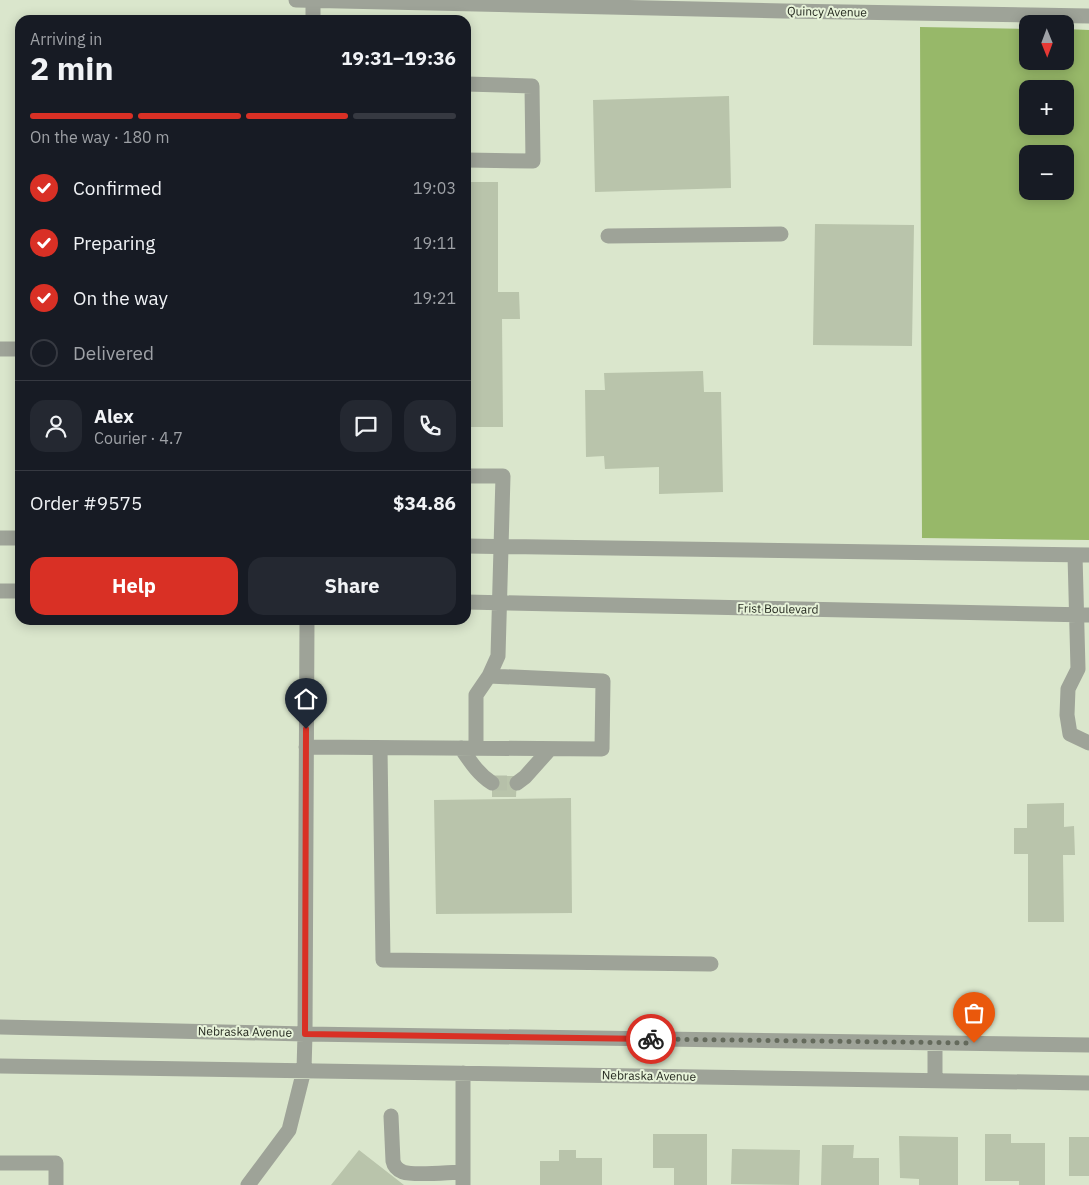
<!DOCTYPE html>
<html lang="en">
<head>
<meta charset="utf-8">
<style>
  body { margin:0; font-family:"IBM Plex Sans",sans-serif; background:#242831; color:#f1f3f6; height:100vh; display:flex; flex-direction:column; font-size:19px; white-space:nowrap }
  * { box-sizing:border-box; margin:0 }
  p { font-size:16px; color:#9ea1a6 }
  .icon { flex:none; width:28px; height:28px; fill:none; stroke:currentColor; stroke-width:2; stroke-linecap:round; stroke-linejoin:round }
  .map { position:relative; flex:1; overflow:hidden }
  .drawer { position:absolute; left:15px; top:15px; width:456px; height:610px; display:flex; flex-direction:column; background:#171b24; border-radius:15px; box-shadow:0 2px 12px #0003 }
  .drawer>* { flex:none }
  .needle { width:32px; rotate:179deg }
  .buttons { position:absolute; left:1019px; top:15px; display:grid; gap:10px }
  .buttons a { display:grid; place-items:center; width:55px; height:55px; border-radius:10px; background:#171b24; box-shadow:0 2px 12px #0003; font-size:25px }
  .pin { position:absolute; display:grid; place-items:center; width:42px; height:42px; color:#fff; margin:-51px -21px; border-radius:50% 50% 50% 0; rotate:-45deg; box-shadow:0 0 5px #0007 }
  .pin .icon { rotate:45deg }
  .courier { position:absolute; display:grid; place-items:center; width:50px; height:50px; margin:-25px; border:4px solid #d93025; border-radius:50%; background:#fff; color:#222; box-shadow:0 1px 6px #0007 }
  .overview em { font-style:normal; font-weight:800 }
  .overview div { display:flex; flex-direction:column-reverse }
  .overview { display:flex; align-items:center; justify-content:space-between; height:85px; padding:0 15px }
  h1 { font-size:32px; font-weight:800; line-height:38px }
  .bar { display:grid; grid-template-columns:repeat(4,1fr); gap:8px 5px; align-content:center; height:60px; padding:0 15px }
  .bar i { height:6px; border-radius:4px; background:#363941 }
  .bar .selected { background:#d93025 }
  .bar p { grid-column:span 4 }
  .line { display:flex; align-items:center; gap:12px; padding:0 15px; border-top:1px solid #363941 }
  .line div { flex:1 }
  .round { display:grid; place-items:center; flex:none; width:52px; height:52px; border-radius:15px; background:#242831 }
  ol { padding:0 15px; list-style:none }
  li { display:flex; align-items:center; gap:15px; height:55px }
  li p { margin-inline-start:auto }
  li .icon { padding:5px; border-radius:50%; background:#d93025; color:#fff; stroke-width:4 }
  li:last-child { color:#9ea1a6 }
  li i { width:28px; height:28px; border:2px solid #363941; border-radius:50% }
  .cta { display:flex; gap:10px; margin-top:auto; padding:10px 15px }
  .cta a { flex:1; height:58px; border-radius:15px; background:#d93025; color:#fff; font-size:20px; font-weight:800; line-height:58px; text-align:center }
  .cta a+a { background:#242831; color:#f1f3f6 }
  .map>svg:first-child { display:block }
  .forest { fill:#97b869; fill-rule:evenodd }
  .building { fill:#b9c4ab }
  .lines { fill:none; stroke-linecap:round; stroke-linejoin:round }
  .minor-tunnel { stroke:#b6c0a9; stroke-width:15; stroke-dasharray:15 8; stroke-linecap:butt }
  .minor { stroke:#9ea398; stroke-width:15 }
  .done { stroke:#646a5c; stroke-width:5; stroke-dasharray:0 9 }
  .route { stroke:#d93025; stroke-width:6 }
  .labels { text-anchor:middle; stroke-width:4; stroke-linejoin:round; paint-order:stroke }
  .street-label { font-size:12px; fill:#24281f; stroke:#e7f3d9 }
</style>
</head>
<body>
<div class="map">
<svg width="1089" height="1185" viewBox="0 0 1089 1185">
  <rect width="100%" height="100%" fill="#dae6cc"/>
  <path class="forest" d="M920 27 1027 29 1028 61H1065V29L1089 30V540L922 538ZM1028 89H1065V126H1028ZM1028 154H1065V191H1028Z"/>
  <path class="building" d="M729 96 731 188 595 192 593 100Z
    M466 182H498V292H519L520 319H502L503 427H466Z
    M815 224 914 225 912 346 813 345Z
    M703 371 704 392H721L723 492 659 494V467L605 469 604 456 586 457 585 390H605L604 373Z
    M492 776H517L516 797H492Z
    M571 798 572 913 436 914 434 800Z
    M1064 803V827L1074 826 1075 855H1063L1064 922H1028V854H1014V828H1027V804Z
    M653 1134H707V1185H674V1168H653Z
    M985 1134H1011V1143H1045V1185H1019V1181H985Z
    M899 1136 958 1137V1185H919V1179L900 1178Z
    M1069 1137H1089V1176H1069Z
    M822 1145H854L853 1158H879V1185H821Z
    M732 1149 800 1150 799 1185 731 1184Z
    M359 1150 404 1185H331Z
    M559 1150H576V1158H602V1185H540V1161H559Z"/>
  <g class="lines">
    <path class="minor-tunnel" d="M492 783H517"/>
    <path class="minor" d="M296 0 784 11 1089 16
      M313 20V0
      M466 84 532 86 533 161 466 160
      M608 236 781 234
      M0 349H20
      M466 476H503L498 656 489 676
      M0 538H20
      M466 546 1089 555
      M1075 555 1078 669 1068 689 1067 715 1070 734 1089 743
      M0 591H20
      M466 602 1089 615
      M306 747 602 749 603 681 489 676 476 695V748
      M380 748 383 960 711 964
      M461 748C470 761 478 774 492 783
      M517 783 525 777 550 749
      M0 1027 305 1034 1089 1045
      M0 1066 1089 1083
      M463 1073V1185
      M935 1081V1043
      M391 1116 393 1161C394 1166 398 1170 403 1172 414 1176 450 1172 463 1172
      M0 1163H56V1185
      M248 1185 289 1130 304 1070 305 1034 307 620"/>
  </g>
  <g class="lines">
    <path class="done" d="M651 1039 974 1043"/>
    <path class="route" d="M306 729 305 1034 651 1039"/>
  </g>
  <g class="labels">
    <g class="street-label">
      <text transform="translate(827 12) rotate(1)" y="4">Quincy Avenue</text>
      <text transform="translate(778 609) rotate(1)" y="4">Frist Boulevard</text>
      <text transform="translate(245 1032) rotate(1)" y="4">Nebraska Avenue</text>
      <text transform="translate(649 1076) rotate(1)" y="4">Nebraska Avenue</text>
    </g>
  </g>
</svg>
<div class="buttons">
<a><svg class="needle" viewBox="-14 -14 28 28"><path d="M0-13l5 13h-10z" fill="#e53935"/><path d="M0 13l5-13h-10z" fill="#9ea1a6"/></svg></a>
<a>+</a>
<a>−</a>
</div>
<div class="pin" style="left:974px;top:1043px;background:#ea580c"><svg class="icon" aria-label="bag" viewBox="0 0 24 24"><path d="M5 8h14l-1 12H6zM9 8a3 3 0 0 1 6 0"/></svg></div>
<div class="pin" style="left:306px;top:729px;background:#1f2937"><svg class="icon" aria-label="home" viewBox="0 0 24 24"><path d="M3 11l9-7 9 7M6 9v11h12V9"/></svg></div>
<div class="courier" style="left:651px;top:1039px"><svg class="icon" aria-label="bike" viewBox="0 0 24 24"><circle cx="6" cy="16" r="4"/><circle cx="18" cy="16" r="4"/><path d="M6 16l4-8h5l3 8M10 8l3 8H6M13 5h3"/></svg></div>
<section class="drawer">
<div class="overview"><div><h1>2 min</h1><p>Arriving in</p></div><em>19:31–19:36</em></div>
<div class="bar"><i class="selected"></i><i class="selected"></i><i class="selected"></i><i></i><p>On the way · 180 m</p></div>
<ol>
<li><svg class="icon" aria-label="check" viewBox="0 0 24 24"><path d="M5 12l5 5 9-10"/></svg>Confirmed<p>19:03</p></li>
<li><svg class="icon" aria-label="check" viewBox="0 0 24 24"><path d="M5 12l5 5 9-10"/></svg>Preparing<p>19:11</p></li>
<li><svg class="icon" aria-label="check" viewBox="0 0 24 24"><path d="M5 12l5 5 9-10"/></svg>On the way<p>19:21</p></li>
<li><i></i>Delivered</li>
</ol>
<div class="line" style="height:90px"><a class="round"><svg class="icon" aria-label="person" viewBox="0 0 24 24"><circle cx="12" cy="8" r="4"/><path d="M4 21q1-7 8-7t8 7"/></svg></a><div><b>Alex</b><p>Courier · 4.7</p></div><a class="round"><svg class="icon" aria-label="chat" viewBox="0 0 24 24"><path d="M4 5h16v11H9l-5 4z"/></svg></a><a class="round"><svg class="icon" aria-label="phone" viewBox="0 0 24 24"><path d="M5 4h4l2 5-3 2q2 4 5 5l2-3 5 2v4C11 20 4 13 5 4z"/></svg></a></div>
<div class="line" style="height:65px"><div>Order #9575</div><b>$34.86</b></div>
<div class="cta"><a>Help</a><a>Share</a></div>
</section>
</div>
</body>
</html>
